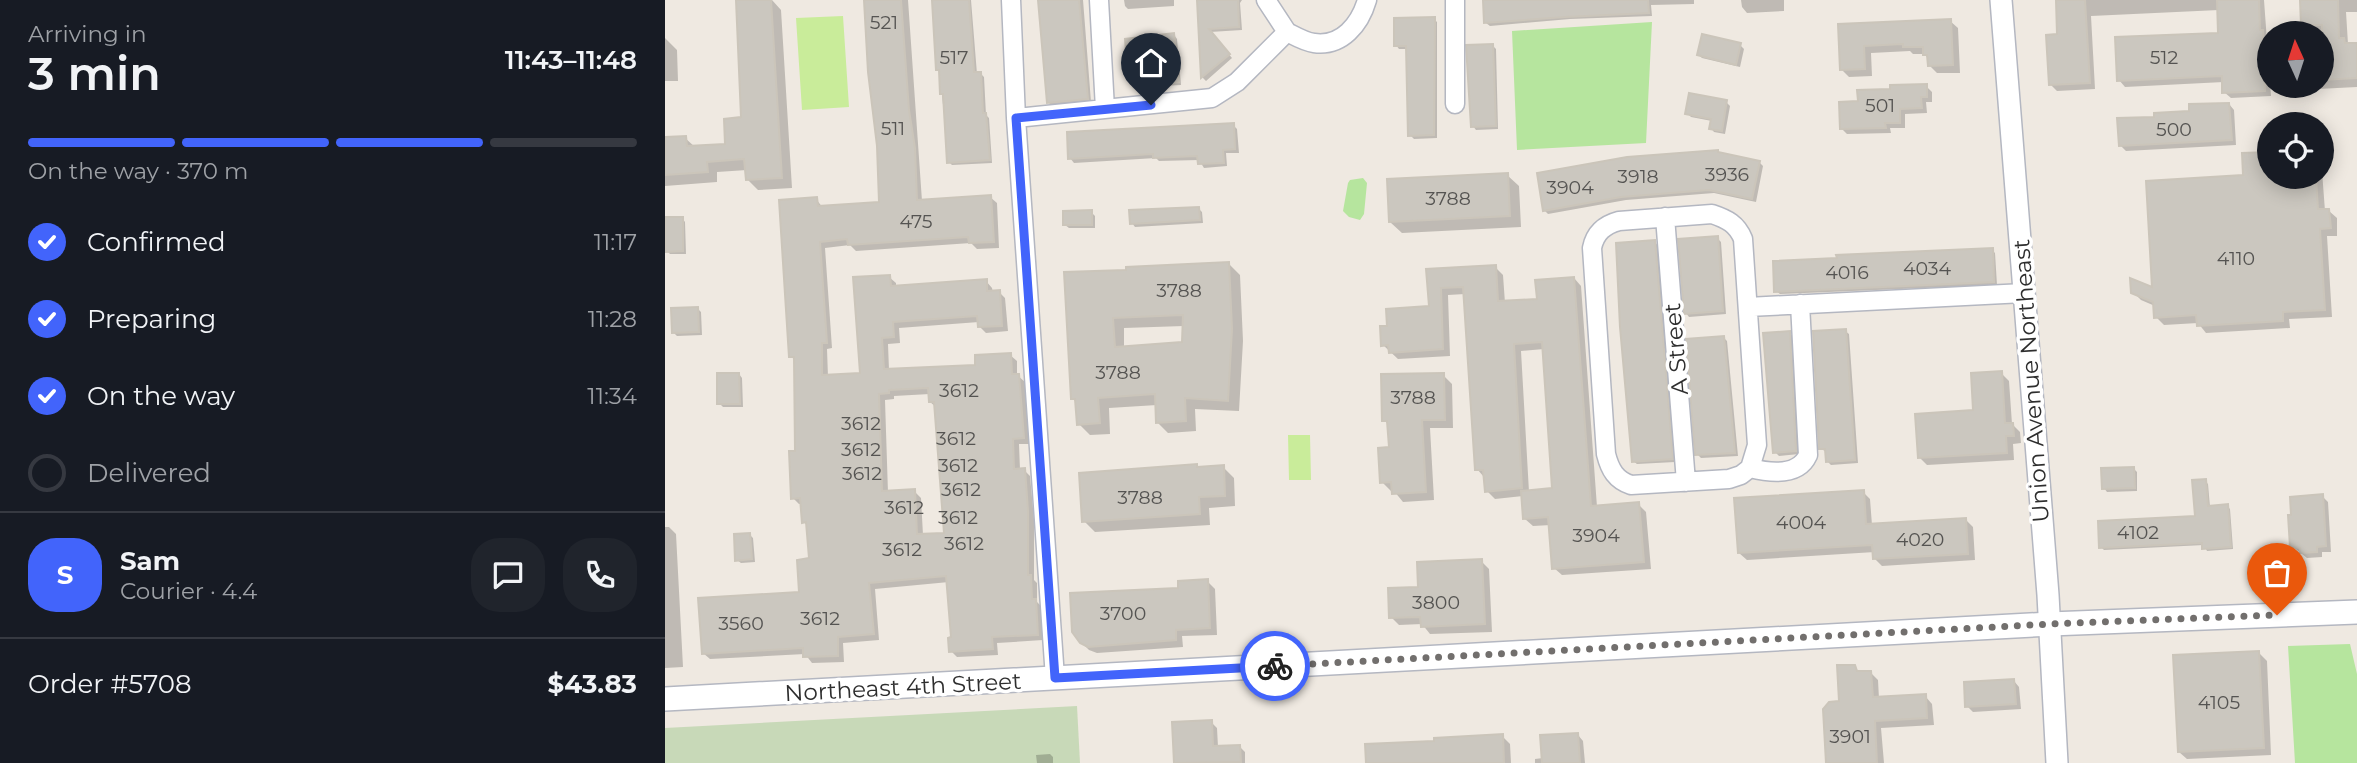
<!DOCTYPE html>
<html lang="en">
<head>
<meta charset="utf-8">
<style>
  body { margin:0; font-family:Montserrat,sans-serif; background:#20242c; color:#f1f3f6; height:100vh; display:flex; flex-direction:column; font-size:26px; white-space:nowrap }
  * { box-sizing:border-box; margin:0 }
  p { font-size:23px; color:#9ea1a6 }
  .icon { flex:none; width:38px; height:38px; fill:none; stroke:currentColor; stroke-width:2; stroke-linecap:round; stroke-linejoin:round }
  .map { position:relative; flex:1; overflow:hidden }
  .side { display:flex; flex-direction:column; background:#171b24; width:665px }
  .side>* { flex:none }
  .needle { width:46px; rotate:357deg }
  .controls { position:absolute; left:1592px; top:21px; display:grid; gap:14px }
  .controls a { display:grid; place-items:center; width:77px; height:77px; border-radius:50%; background:#171b24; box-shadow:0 4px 18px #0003; font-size:35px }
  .pin { position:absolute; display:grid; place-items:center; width:60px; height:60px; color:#fff; margin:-72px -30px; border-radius:50% 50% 50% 0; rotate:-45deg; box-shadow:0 0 7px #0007 }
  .pin .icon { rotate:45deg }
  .courier { position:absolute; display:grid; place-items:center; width:70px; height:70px; margin:-35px; border:5px solid #4264fb; border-radius:50%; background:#fff; color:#222; box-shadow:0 2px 9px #0007 }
  .headline em { font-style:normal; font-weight:600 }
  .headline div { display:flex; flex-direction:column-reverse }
  .headline { display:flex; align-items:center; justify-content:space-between; height:119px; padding:0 28px }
  h1 { font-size:46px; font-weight:600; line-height:52px }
  .bar { display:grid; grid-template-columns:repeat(4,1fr); gap:10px 7px; align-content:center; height:84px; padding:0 28px }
  .bar i { height:9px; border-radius:5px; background:#363941 }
  .bar .on { background:#4264fb }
  .bar p { grid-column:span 4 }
  .line { display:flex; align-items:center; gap:18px; padding:0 28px; border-top:2px solid #363941 }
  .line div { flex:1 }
  .round { display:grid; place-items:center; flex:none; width:74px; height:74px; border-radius:28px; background:#20242c }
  ol { padding:0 28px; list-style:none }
  li { display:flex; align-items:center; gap:21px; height:77px }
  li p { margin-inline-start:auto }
  li .icon { padding:7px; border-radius:50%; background:#4264fb; color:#fff; stroke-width:4 }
  li:last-child { color:#9ea1a6 }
  li i { width:38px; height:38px; border:4px solid #363941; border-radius:50% }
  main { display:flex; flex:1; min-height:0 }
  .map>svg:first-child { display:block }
  .green { fill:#b6e59e }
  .cemetery { fill:#c8d9b8 }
  .pitch { fill:#c9ec9a }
  .shadow { fill:#0003; fill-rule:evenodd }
  .building { fill:#cbc7bf; stroke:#cbc5ba; stroke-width:2; fill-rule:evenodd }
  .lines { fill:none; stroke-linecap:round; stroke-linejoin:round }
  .minor-casing { stroke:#b4b7c1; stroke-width:21 }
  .tertiary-casing { stroke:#b4b7c1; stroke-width:24 }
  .secondary-casing { stroke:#b4b7c1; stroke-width:26 }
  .minor { stroke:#fff; stroke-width:18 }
  .tertiary { stroke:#fff; stroke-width:21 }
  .secondary { stroke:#fff; stroke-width:23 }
  .done { stroke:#726f6d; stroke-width:7; stroke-dasharray:0 12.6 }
  .route { stroke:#4264fb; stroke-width:9 }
  .labels { text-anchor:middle; stroke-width:7; stroke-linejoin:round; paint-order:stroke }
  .number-label { font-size:19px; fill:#555452 }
  .street-label { font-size:23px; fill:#2e2e2e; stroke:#fff }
</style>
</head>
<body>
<main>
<section class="side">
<div class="headline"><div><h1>3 min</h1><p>Arriving in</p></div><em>11:43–11:48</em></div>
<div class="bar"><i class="on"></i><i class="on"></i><i class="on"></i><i></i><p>On the way · 370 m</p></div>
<ol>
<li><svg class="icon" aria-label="check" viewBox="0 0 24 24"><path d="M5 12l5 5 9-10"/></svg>Confirmed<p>11:17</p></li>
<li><svg class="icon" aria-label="check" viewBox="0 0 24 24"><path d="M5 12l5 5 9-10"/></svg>Preparing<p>11:28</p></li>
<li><svg class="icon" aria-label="check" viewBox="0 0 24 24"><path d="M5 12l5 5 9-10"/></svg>On the way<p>11:34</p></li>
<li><i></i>Delivered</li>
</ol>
<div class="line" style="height:126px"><b class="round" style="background:#4264fb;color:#fff">S</b><div><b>Sam</b><p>Courier · 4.4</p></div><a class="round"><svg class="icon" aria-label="chat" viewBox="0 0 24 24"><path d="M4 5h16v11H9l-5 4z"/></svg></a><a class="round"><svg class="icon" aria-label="phone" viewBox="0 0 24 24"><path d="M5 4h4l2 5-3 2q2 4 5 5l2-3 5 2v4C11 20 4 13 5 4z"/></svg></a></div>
<div class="line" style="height:91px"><div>Order #5708</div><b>$43.83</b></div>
</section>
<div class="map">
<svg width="1692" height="763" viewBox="0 0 1692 763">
  <rect width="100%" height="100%" fill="#efe9e1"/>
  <path class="green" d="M987 22 981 143 852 150 847 31Z
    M698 178 702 183 699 214 695 220 684 217 678 211 683 183 685 180Z
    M1685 644 1692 674V763H1630L1623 646Z"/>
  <path class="cemetery" d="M412 706 415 763H0V728Z"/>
  <path class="pitch" d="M178 16 184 107 137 110 131 18Z
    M623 435H645L646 480H624Z"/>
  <path class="shadow" d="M73 0H107L116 10 127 188 93 190 82 179V170L52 172V182L0 186V139L20 138 30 147 62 146 78 119Z
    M201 0H243L257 201 325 197 332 203 334 248 312 249 306 243 191 251 185 245 160 248 167 348 162 349 163 377 196 375 224 277 231 283V288L321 281 327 288 328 293 334 292 340 298 343 331 321 333 315 327 314 322 234 328 235 343 223 344 224 370 312 367 345 355 352 361V375L360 382 364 444H354L355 470H359L365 476 369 519V580L372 583V602L377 607 378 640 332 643 333 655 292 657 286 651 287 639 284 582 210 589 214 640 178 643 179 662 147 663 140 654 45 659 38 653 136 594 146 560 143 526 139 522 137 504H134L128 498 131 453 130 361 126 356 151 199 158 208 216 204 213 146ZM265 394V402L271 407 281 534 258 535 256 498 249 491 223 493 220 400 229 399V396Z
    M267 0H306L312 74H316L319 77 321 115 324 118 327 163 287 165 284 162Z
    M375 0H418L426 102 387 106 384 103Z
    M459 0H509V6L463 9 460 6Z
    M535 0H577L575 3 577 30 545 32 567 58 541 81 538 78Z
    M841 0H1029V4L986 5 987 16 905 19 825 26 821 23Z
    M1076 0H1119V11L1082 13 1077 7Z
    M1393 0H1599L1606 96 1566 98 1559 92V82L1460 87 1454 80 1555 34 1554 10 1426 16 1430 89 1392 91 1385 84 1394 36Z
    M1636 0H1692V12H1681L1683 44 1692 45V87L1653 89 1650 86H1657V33H1642V29L1637 25Z
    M769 19 772 22V138L749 139 745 135 743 49H734L731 45Z
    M1285 21 1293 28 1295 73H1272L1265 66 1264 59 1259 54H1248L1245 51 1206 53 1207 76 1184 77 1176 69 1175 25Z
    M509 35 512 39 516 85 497 86 493 82 468 83 464 79Z
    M0 38 12 50 13 81H0Z
    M827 45 831 49 833 129 811 130 808 126Z
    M1075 45 1079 49 1075 67 1037 58 1034 55Z
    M1261 86 1267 92V102H1261L1262 113 1240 114V128H1225L1226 133 1182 134 1176 128 1194 103 1227 91Z
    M1061 102 1065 106 1060 134 1049 132 1046 128 1047 121 1026 117 1022 113Z
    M1564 104 1569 110 1571 145 1461 151 1455 145 1491 119Z
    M568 125 572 129 574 153H561L562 166 539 168 534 160 494 161 491 158 409 163 405 158Z
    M1056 155 1094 162 1098 166 1091 202 1049 193 961 200 883 214 879 210Z
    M1657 171 1660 211H1664L1672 218V236H1662L1667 317 1624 319 1625 328 1541 333 1533 323 1499 325 1491 317 1490 306 1476 300 1468 292 1489 290 1605 177H1657Z
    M842 175 854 186 856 227 737 233 725 222Z
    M534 209 537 212 538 223 470 227 467 223Z
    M426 212 430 216V228H404L400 225Z
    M0 218H17L20 222 21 254H5L2 251Z
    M1052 238 1056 242 1061 314 1024 317 1021 313Z
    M990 242 993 246 1010 462 972 464 968 461Z
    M1327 250 1330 253 1332 285 1115 294 1111 291 1173 260Z
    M564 264 575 275 578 341 574 411 530 409 531 431 503 433 492 422V405L444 408 445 434 425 435 414 424 412 403 408 399 401 273ZM519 326 518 344 459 348V328Z
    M830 267 838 275 840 303 874 300 909 278 916 286 932 507 973 504 981 512 986 569 897 575 889 568 886 525 868 526 860 519 858 496 830 499 822 491 819 477 812 469 800 294 783 295 785 356 733 359 718 345 724 327 766 308 763 271ZM879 349 889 489 864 492 856 351Z
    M33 309 36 312 37 335 12 336 9 333Z
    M1180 331 1184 334 1193 463 1166 465 1163 462 1162 452 1156 449Z
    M1124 333 1128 336 1134 454 1114 456 1110 452Z
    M1059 338 1062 341 1073 456 1036 458 1032 454Z
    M1336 373 1344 381 1347 424 1355 432 1356 443 1348 444 1349 460 1262 465 1254 457 1310 412Z
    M74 374 77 378 78 407H58L54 403Z
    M778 375 787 384 788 428H765L769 500 738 502 729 491H726L717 482 726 449 724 425 719 420Z
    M531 466 534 469 558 467 569 478 570 506 544 508 545 525 430 532 419 521Z
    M1468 468 1472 472V491L1442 492 1439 488Z
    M1540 481 1543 484 1545 507 1562 506 1565 509 1568 549 1542 551 1539 545 1439 550 1436 547 1532 518Z
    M1198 492 1205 499 1207 525 1301 520 1308 527 1310 560 1217 566 1210 559V552L1082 560 1074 553Z
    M1657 496 1663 502 1666 552H1657V557L1642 558 1627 546Z
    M0 527H4L11 534 18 667 0 668Z
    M85 535 88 538 90 562 76 563 72 560Z
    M816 561 824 569 827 632 765 634 757 624 734 625 726 617 755 588Z
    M542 581 550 589 552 635 517 636 518 647 432 653 424 650 416 642 515 590Z
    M1594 653 1602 661 1606 755 1522 759 1514 752Z
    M1189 666 1195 673H1206L1213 680 1214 699 1260 696 1267 704 1269 725 1216 728 1219 763H1163L1176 703Z
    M1349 681 1354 687 1356 709 1308 712 1302 706Z
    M546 722 552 728 553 747 574 746 580 752V763H510L509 723Z
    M913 735 918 741 920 763H870V759L878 758Z
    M837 736 845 744 846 763H703Z
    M385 754 388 757V763H372L371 755Z"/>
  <path class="building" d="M71 0H106L117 178 81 180 79 159 42 162 43 172 0 175V137L21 136 22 146 60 144 59 119 76 117Z
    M199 0H236L244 110 250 148 252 200 326 195 329 242 304 243 303 237 183 245 182 239 155 242 162 343H157V375L195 373 188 277 225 275 226 286 322 279V291L335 290 337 326 313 327 312 316 228 322 229 337 217 338 219 369 310 365V355L346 353 347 374H354L359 438 348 439 349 469 360 468 363 511V575H366L367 599H371L373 635 327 637 328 649 284 652 283 638 286 637 281 576 204 583 209 634 173 637V656L138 657V648L37 654 33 598 134 592 132 560 144 558 141 522 137 523 135 498 126 499 124 451H130L129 357H124L114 200 152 197 153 206 214 202 212 146 203 72ZM263 388 264 402H269L279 533 252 534 250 489 217 491 214 394 224 393V390Z
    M267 0H304L309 72H316L318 113H321L325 160 282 163 278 94H275L274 70H271Z
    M373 0H414L423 99 382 103Z
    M532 0H573L574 27 544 29 565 54 536 78Z
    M818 0H983L984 13 900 17 819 23Z
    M1391 0H1420L1425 83 1384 85 1381 35 1392 34Z
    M1552 0H1594L1595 30H1598L1600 91 1557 93V76L1452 81 1450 37 1553 33Z
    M1635 0H1673L1674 38H1679L1680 43H1692V78L1657 80V25H1636Z
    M770 17 769 135 743 136 741 46H729V18Z
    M1286 19 1288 65 1263 66 1262 55H1258V47H1238V44L1199 46 1200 69 1175 70 1173 24Z
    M509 33 514 82 492 84 491 79 463 80 460 39Z
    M1037 34 1076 43 1071 65 1032 55Z
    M828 44 831 126 806 127 801 45Z
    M1262 84V97H1256L1257 108 1235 109V123H1220L1221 128 1175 129 1174 102 1193 101 1192 90 1225 89V85Z
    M1024 93 1062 100 1057 131 1044 129 1046 119 1020 114Z
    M1564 103 1567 140 1454 146 1452 118 1489 117V113L1524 111V104Z
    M569 123 570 149 558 150 559 163 533 164 532 156 488 158V154L403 159 402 132Z
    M1053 150V152L1095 161 1087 199 1044 190 956 197 878 211 872 173 962 157Z
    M1605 152V177H1651L1653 209H1664L1666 228 1655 229 1660 310 1618 312V321L1532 326 1531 315 1489 318 1488 302 1466 293 1465 278 1487 287 1481 181 1578 175 1577 153Z
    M843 173 845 216 724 222 722 179Z
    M534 207 535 220 465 224 464 210Z
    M427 210V225H398V211Z
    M0 217H18V251L0 252Z
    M1053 236 1058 311 1019 314 1013 239Z
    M990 240 1008 459 967 462 955 327 951 243Z
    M1328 248 1329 282 1109 292 1108 261 1172 258 1171 255Z
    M564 262 567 329 563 401 520 398 521 421 491 423 490 394 433 398 435 423 412 425 410 399H406L399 272 461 270V267ZM518 315 517 342 450 347 448 318Z
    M831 265 833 301 872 299 870 280 909 277 926 506 974 502 979 562 887 569 883 517 858 519 856 491 887 488 877 342 849 344 857 488 820 492 818 470H810L798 287 776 288 778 349 724 353 723 345 716 346 715 326H722L721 309 764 306 761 269Z
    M33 307 34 332 7 333 6 308Z
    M1181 329 1190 460 1161 462 1160 449H1154L1148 331Z
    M1125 331 1131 451 1108 453 1098 333Z
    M1059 336 1070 453 1030 455 1021 339Z
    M1337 371 1340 423H1348L1349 436H1341L1342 453 1253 458 1250 414 1308 410 1306 373Z
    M52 373H74L75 404H52Z
    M779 373 780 420H757L761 492 727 494 726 482 715 483 713 448 724 447 722 421H717L716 374Z
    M532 464V467L559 465 560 496 534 497 535 514 417 522 414 473Z
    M1469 467 1470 488 1437 489 1436 468Z
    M1541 479 1543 506 1563 504 1566 547 1537 549V543L1434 548 1433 521 1530 516 1527 480Z
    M1199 490 1201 524 1301 518 1303 554 1208 559 1207 545 1073 553 1069 498Z
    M1658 494 1661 546 1652 547V552L1635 553V548L1625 547 1623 515H1626L1625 497Z
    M85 533 87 559 70 561 69 534Z
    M817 559 820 624 756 627 755 617 724 618 723 588 753 587 752 562Z
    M543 579 545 628 511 630V640L423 647 415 643 407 632 405 593 513 588V581Z
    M1594 651 1599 748 1513 752 1508 655Z
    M1172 665H1190L1192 671H1206L1208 697 1261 694 1262 718 1210 721 1212 763H1161L1158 709 1164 702 1174 701Z
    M1349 679 1351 704 1300 707 1299 682Z
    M547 720 548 746 575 745 576 762 509 763 507 722Z
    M913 733 915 763H877L875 735Z
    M838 734 839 763H701L700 744 769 741V738Z"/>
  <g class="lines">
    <g class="minor-casing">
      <path id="minor" d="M346 0 351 118 390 678
        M434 0 440 109
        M601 0 622 32
        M790 104V0
        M351 118 547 98 572 82 622 32C630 36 640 42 649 43 677 47 695 24 702 0
        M1000 217 1021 482
        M1083 307 1359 293
        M1085 468 1092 445 1078 239C1072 224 1062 219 1047 214L954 221C939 225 930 233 927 248L941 454C945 470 951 480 966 485L1064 479 1076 475 1085 468C1105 473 1133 477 1143 455L1135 304"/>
    </g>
    <g class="tertiary-casing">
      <path id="tertiary" d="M1336 0 1383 595 1392 763"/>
    </g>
    <g class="secondary-casing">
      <path id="secondary" d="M0 699 1385 624 1692 612"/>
    </g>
    <use href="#minor" class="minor"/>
    <use href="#tertiary" class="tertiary"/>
    <use href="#secondary" class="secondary"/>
  </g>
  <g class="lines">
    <path class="done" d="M610 666 1385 624 1612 615"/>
    <path class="route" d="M486 105 351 118 390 678 610 666"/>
  </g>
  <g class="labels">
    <g class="number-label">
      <text x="219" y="29">521</text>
      <text x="289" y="64">517</text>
      <text x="1499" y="64">512</text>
      <text x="1215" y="112">501</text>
      <text x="228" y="135">511</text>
      <text x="1509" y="136">500</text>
      <text x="1062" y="181">3936</text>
      <text x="973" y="183">3918</text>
      <text x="905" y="194">3904</text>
      <text x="783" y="205">3788</text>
      <text x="251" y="228">475</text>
      <text x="1571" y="265">4110</text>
      <text x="1262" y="275">4034</text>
      <text x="1182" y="279">4016</text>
      <text x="514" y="297">3788</text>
      <text x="453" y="379">3788</text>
      <text x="294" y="397">3612</text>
      <text x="748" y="404">3788</text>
      <text x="196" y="430">3612</text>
      <text x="291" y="445">3612</text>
      <text x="196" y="456">3612</text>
      <text x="293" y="472">3612</text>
      <text x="197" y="480">3612</text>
      <text x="296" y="496">3612</text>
      <text x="475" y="504">3788</text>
      <text x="239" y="514">3612</text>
      <text x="293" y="524">3612</text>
      <text x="1136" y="529">4004</text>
      <text x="1473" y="539">4102</text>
      <text x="931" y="542">3904</text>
      <text x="1255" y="546">4020</text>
      <text x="299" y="550">3612</text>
      <text x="237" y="556">3612</text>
      <text x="771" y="609">3800</text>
      <text x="458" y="620">3700</text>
      <text x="155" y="625">3612</text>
      <text x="76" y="630">3560</text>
      <text x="1554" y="709">4105</text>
      <text x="1185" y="743">3901</text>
    </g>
    <g class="street-label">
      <text transform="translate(1011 349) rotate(-95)" y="8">A Street</text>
      <text transform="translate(1366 381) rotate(-94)" y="8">Union Avenue Northeast</text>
      <text transform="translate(238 687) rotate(-3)" y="8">Northeast 4th Street</text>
    </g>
  </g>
</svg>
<div class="controls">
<a><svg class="needle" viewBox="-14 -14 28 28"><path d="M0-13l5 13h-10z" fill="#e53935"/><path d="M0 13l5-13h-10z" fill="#9ea1a6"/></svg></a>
<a><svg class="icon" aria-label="locate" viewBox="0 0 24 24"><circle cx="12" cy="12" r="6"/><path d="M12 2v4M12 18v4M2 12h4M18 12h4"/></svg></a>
</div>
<div class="pin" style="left:1612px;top:615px;background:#ea580c"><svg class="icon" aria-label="bag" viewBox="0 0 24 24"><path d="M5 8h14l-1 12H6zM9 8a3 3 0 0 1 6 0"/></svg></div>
<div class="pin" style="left:486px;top:105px;background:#1f2937"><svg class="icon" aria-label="home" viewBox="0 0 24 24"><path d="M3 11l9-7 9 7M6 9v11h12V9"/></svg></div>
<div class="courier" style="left:610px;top:666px"><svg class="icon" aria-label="bike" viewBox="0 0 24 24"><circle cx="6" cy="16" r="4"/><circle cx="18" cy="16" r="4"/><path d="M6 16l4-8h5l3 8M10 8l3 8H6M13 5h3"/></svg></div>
</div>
</main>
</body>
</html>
